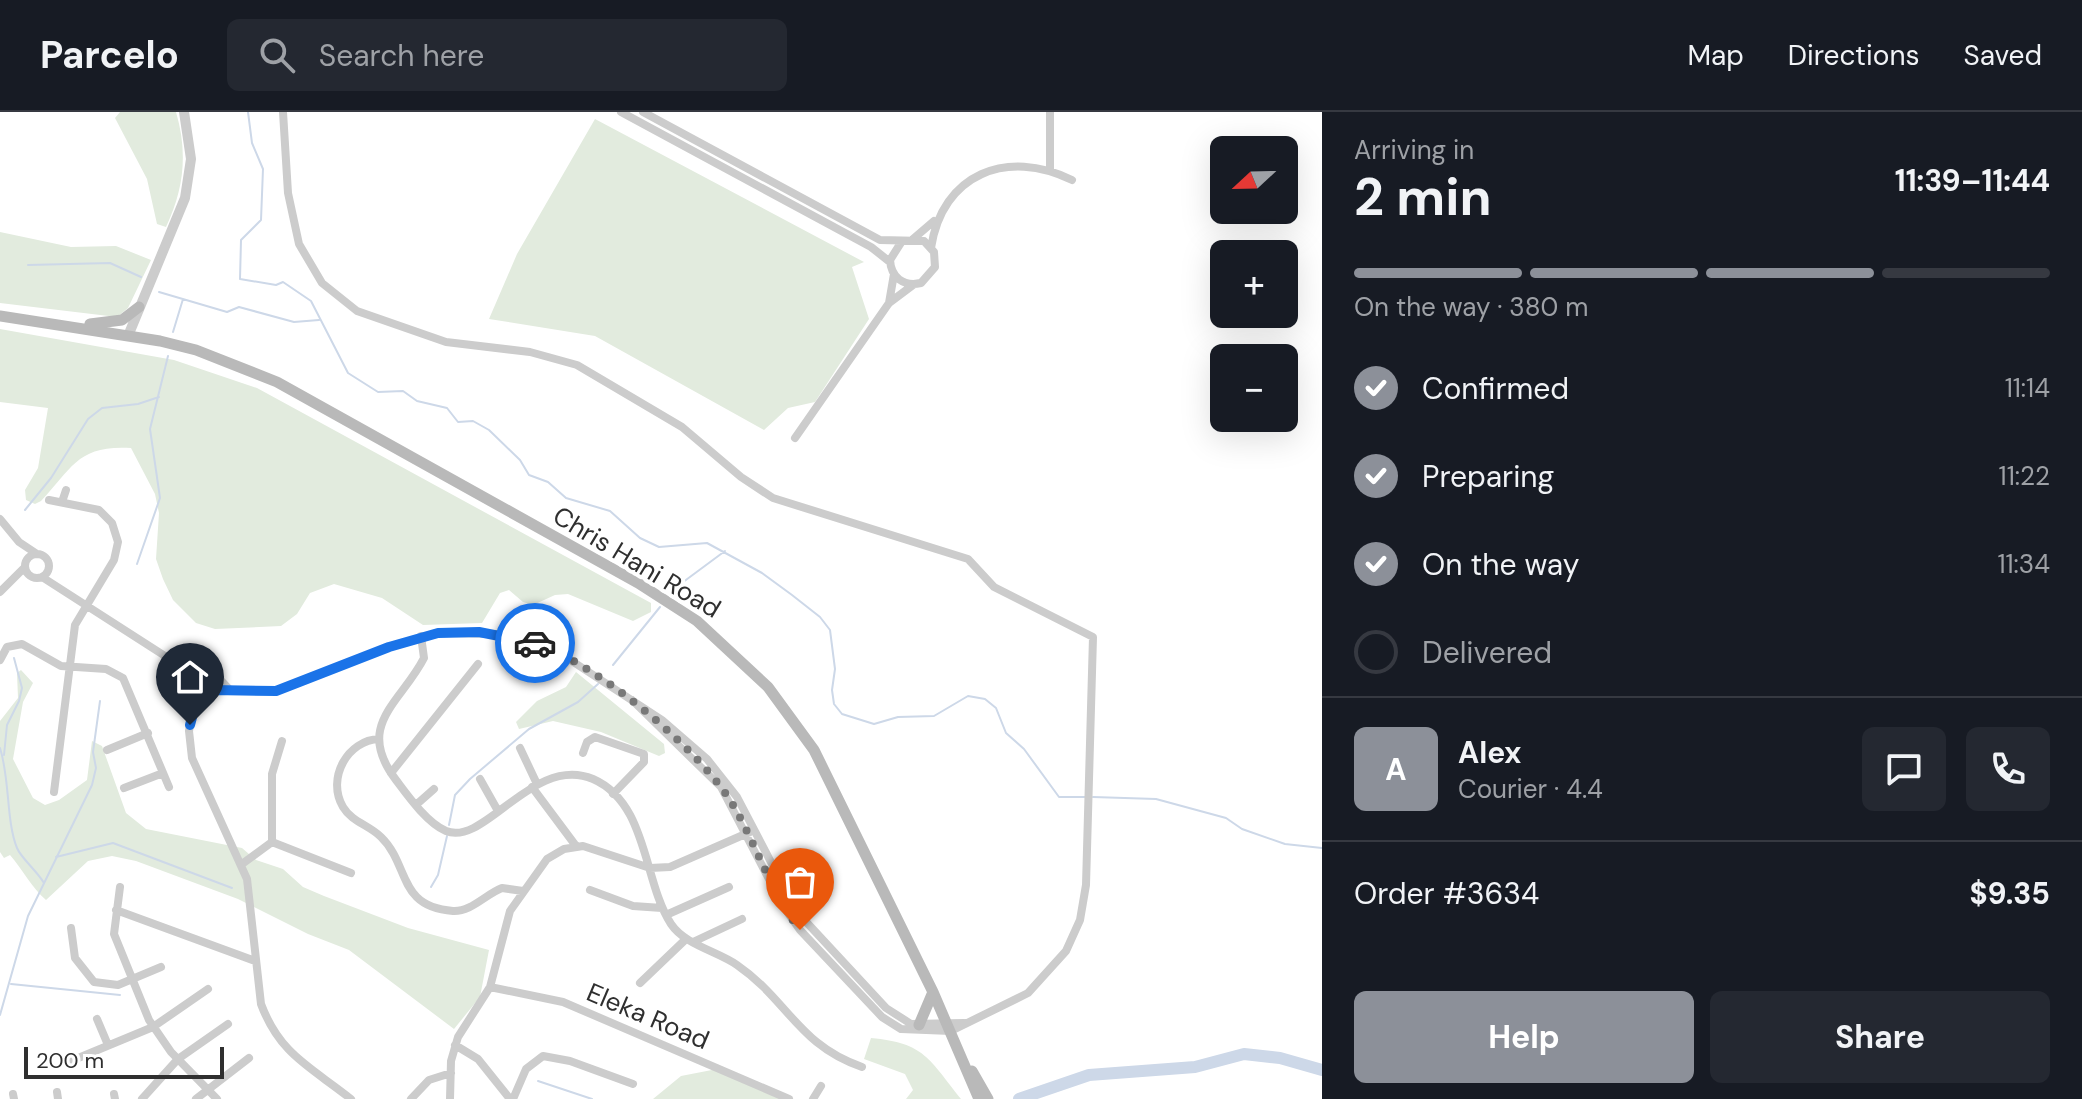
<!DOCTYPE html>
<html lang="en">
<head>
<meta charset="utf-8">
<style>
  body { margin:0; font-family:"DM Sans",sans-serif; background:#242831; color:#f1f3f6; height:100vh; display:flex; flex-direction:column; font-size:30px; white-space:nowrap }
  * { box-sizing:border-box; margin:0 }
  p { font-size:26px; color:#9ea1a6 }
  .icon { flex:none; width:44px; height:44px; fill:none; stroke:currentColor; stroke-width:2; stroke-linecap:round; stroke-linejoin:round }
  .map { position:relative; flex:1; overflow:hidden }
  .sheet { display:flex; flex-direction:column; background:#171b24; width:760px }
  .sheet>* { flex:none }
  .needle { width:52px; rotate:248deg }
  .fabs { position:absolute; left:1210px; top:24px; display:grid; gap:16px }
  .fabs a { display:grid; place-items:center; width:88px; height:88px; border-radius:12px; background:#171b24; box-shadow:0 8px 32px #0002; font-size:40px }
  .scale { position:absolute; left:24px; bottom:20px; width:200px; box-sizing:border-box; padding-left:8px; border:4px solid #2f2f2f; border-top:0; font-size:22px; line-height:28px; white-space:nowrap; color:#2f2f2f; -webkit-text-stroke:6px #fff; paint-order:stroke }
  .pin { position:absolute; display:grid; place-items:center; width:68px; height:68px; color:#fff; margin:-82px -34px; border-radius:50% 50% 50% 0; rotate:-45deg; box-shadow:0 0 8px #0007 }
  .pin .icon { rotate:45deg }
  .courier { position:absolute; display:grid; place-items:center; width:80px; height:80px; margin:-40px; border:6px solid #1a73e8; border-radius:50%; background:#fff; color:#222; box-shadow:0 2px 10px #0007 }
  .head em { font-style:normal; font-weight:700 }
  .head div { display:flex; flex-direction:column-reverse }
  .head { display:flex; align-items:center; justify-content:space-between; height:136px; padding:0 32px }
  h1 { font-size:52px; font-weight:700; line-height:60px }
  .bar { display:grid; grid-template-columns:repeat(4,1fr); gap:12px 8px; align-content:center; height:96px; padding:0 32px }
  .bar i { height:10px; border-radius:6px; background:#363941 }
  .bar .selected { background:#8c9099 }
  .bar p { grid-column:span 4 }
  .line { display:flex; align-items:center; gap:20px; padding:0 32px; border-top:2px solid #363941 }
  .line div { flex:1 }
  .round { display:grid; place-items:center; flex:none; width:84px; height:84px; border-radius:12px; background:#242831 }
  ol { padding:0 32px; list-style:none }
  li { display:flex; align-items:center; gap:24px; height:88px }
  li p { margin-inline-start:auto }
  li .icon { padding:8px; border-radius:50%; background:#8c9099; color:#fff; stroke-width:4 }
  li:last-child { color:#9ea1a6 }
  li i { width:44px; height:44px; border:4px solid #363941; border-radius:50% }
  .primary-button { display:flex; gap:16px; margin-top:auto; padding:16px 32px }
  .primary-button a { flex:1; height:92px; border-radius:12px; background:#8c9099; color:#fff; font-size:32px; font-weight:700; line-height:92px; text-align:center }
  .primary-button a+a { background:#242831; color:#f1f3f6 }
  header { display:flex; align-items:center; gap:48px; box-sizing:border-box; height:112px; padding:0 40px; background:#171b24; border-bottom:2px solid #363941 }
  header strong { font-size:38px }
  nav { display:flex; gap:44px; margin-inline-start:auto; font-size:28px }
  .search { width:560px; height:72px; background:#242831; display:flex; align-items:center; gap:20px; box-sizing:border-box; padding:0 28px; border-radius:12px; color:#9ea1a6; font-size:30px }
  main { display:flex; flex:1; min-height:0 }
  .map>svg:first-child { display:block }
  .green { fill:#e2ebde }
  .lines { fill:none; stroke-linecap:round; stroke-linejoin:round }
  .stream { stroke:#cdd8e8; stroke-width:2 }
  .river { stroke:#cdd8e8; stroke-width:12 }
  .minor { stroke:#ccc; stroke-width:8 }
  .tertiary { stroke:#ccc; stroke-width:10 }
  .secondary { stroke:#b9b9b9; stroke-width:11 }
  .done { stroke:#787878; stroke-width:8; stroke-dasharray:0 14.4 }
  .route { stroke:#1a73e8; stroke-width:10 }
  .labels { text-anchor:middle; stroke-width:8; stroke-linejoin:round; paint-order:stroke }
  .street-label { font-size:26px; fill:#2f2f2f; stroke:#fff }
</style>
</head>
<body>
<header>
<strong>Parcelo</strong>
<div class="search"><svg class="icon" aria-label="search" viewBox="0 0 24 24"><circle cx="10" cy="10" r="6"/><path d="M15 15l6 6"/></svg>Search here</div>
<nav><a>Map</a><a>Directions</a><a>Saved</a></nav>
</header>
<main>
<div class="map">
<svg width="1322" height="987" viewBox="0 0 1322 987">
  <rect width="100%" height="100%" fill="#fff"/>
  <path class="green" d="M120 0H176C188 41 184 77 166 115L157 112 147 67 115 6Z
    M595 7 864 150 852 155 869 207 815 290 788 296 764 318 595 224 489 207 517 142Z
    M0 120 71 135 116 134 151 148 128 196 117 205 0 191Z
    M0 217 174 248 257 276 651 491V500L633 509 568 482 555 483 533 493 523 490 509 478 500 481 482 511 423 513 382 486 334 472 310 481 297 502 281 514 215 517 196 511 173 488 163 467 156 447 159 401 155 382 131 336C78 333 73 355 41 389L35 392 26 388 25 378 38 356 48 296 0 290Z
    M21 558 33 571 23 590 13 647 33 686 45 693 59 688 87 668 92 629 102 634 126 701 146 717 242 736 256 748 283 757 303 775 324 784 408 816 489 838 480 885 454 917 349 838 308 822 238 787 136 749 112 744 88 749 46 788C32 776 23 758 10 743L4 746 0 740V609L18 586 17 561Z
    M576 560 664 632 665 641 659 644 601 620 553 609 519 617 516 610 537 589 566 575Z
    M871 926C925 931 929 947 961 987H906L913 978 905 962 864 947Z
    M717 957 781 987H653L681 964Z"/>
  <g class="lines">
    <path class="stream" d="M248 0 252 31 263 57 261 108 241 128 240 167 276 173 283 170 311 189 348 261 378 280 403 279 417 289 447 296 458 310 473 309 489 318 520 348 529 363 548 370 566 386 610 399 640 426 659 435 707 431 762 461 792 483 820 505 830 518 835 557 832 578 834 592 842 602 874 612 898 605 934 604 968 584 985 587 996 596 1006 621 1024 637 1059 685H1087
      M28 153 110 151 141 165
      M159 180 227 200 239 195 294 210 319 208
      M173 220 183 187
      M25 398 51 366 88 307 102 296 138 292 159 285
      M137 452 160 386 150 317 168 244
      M671 479 725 439
      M613 553 660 495
      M0 636C10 667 6 709 17 736 21 746 37 759 44 771
      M4 643 7 613 19 589 22 576 14 546
      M1093 685 1156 687 1226 706 1242 717 1285 732 1322 736
      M449 713 455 683 470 667 529 617 578 590 598 572
      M56 745 113 731 232 776
      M431 775 438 763 447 724
      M11 872 120 883
      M0 903 28 804 92 673 96 656 93 640 100 589
      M538 969 592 987"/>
    <path class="river" d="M1019 987 1089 963 1195 955 1244 942 1280 946 1322 958"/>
    <path class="minor" d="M283 0 288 81 299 132 322 171 357 199 446 230 530 240 577 253 682 315 741 365 773 386 968 447 994 475 1093 525 1086 773 1080 808 1066 839 1028 881 951 919 901 917 882 905 800 818 783 794 721 675 632 588
      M621 0 871 135 890 150
      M643 0 880 128 924 129 934 140 935 155 921 171C903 175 891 165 890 148L902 129
      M1050 58V0
      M913 127 934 109
      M931 136C942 62 1007 36 1072 68
      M889 191 894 162
      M795 326 889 191 913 173
      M49 388 99 398 112 411 118 430 114 448 75 513 54 680
      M62 390 66 378
      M0 407 19 430 37 442
      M25 454a12 12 0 1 1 24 0a12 12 0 1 1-24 0Z
      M42 465 179 553 197 559 211 558 230 578
      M0 480 25 455
      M421 524 424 546C401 591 354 613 396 668 408 684 427 711 446 719 485 735 533 642 593 667 648 691 643 769 671 812 685 833 717 839 737 853 788 888 798 933 862 955
      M0 548 7 535 22 532 61 554 106 557 123 566 169 675
      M196 578 189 619 192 646 247 767 261 892C280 943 311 955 351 987
      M195 594 213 578 276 579 389 535 438 521 498 522 555 538 662 608 707 647 737 685 797 800 886 896 911 912 964 911
      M379 627C348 628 326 666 343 695 352 710 369 713 381 725 410 753 397 795 453 799 471 800 486 782 502 776L523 779
      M520 636 537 672
      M107 638 148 621
      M583 641 587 630 595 625 644 642V650L613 682
      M391 661 478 552
      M480 667 498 699
      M532 675 576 734
      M124 676 163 661
      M417 692 434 677
      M272 730 351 761
      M242 752 272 730V662L282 629
      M120 775 114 822 149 908 171 940 217 987
      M590 778 633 794 662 796
      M116 798 255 849
      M666 803 729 775
      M71 816 75 846 94 870 118 873 161 855
      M693 830 742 807
      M640 871 686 827
      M490 875 563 890 789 987
      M97 907 108 933
      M455 933 478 947 510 987
      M71 949 153 915 208 877
      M57 980 58 987
      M13 982 14 987
      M114 982 115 987
      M142 987 178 947 228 912
      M196 987 249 946
      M411 987 429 968 451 961
      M450 987 451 949 458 925 490 875 510 799 547 747 564 737 583 734 650 756 670 755 750 720
      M513 987 526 957 543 944 570 949 633 972
      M813 987 821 974"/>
    <path class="tertiary" d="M128 224 185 86 191 47 184 0"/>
    <path class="secondary" d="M0 204 160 229 196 238 277 270 638 471 697 509 768 575 814 638 933 880 979 987
      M90 212 122 208 139 195
      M919 913 933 880
      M972 959 988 987"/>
  </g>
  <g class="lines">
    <path class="done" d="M535 531C597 552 700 637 733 693 757 734 771 780 800 818"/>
    <path class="route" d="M190 613 195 594 213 578 276 579 389 535 438 521 479 520 535 531"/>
  </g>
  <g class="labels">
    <g class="street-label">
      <text transform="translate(637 450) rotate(31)" y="9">Chris Hani Road</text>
      <text transform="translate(648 904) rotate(23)" y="9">Eleka Road</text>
    </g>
  </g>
</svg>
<div class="fabs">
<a><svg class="needle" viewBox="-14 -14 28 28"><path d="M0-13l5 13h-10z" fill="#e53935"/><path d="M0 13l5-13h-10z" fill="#9ea1a6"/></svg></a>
<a>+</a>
<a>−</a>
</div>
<div class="scale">200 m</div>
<div class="pin" style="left:800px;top:818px;background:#ea580c"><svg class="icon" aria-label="bag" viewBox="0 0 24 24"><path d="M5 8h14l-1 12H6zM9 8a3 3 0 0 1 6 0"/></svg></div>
<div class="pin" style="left:190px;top:613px;background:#1f2937"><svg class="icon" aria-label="home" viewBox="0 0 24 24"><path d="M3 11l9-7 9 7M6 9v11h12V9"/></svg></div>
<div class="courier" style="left:535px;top:531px"><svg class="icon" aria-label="car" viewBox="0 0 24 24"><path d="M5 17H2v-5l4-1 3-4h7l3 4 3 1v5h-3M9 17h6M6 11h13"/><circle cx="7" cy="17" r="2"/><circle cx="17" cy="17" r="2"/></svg></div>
</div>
<section class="sheet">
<div class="head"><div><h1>2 min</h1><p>Arriving in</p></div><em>11:39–11:44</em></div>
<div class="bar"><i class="selected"></i><i class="selected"></i><i class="selected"></i><i></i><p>On the way · 380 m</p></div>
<ol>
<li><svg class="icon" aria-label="check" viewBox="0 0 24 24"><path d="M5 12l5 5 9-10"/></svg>Confirmed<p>11:14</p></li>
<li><svg class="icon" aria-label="check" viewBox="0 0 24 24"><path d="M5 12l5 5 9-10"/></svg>Preparing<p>11:22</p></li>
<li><svg class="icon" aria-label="check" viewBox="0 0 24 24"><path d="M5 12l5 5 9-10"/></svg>On the way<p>11:34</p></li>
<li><i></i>Delivered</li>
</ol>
<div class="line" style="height:144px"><b class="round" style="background:#8c9099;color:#fff">A</b><div><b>Alex</b><p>Courier · 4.4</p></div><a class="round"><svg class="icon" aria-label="chat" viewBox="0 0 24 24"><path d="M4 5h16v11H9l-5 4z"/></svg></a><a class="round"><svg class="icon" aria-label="phone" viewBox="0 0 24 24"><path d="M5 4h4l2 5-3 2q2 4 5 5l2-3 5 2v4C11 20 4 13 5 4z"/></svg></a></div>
<div class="line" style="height:104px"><div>Order #3634</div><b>$9.35</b></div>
<div class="primary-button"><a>Help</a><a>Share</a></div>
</section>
</main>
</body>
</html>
